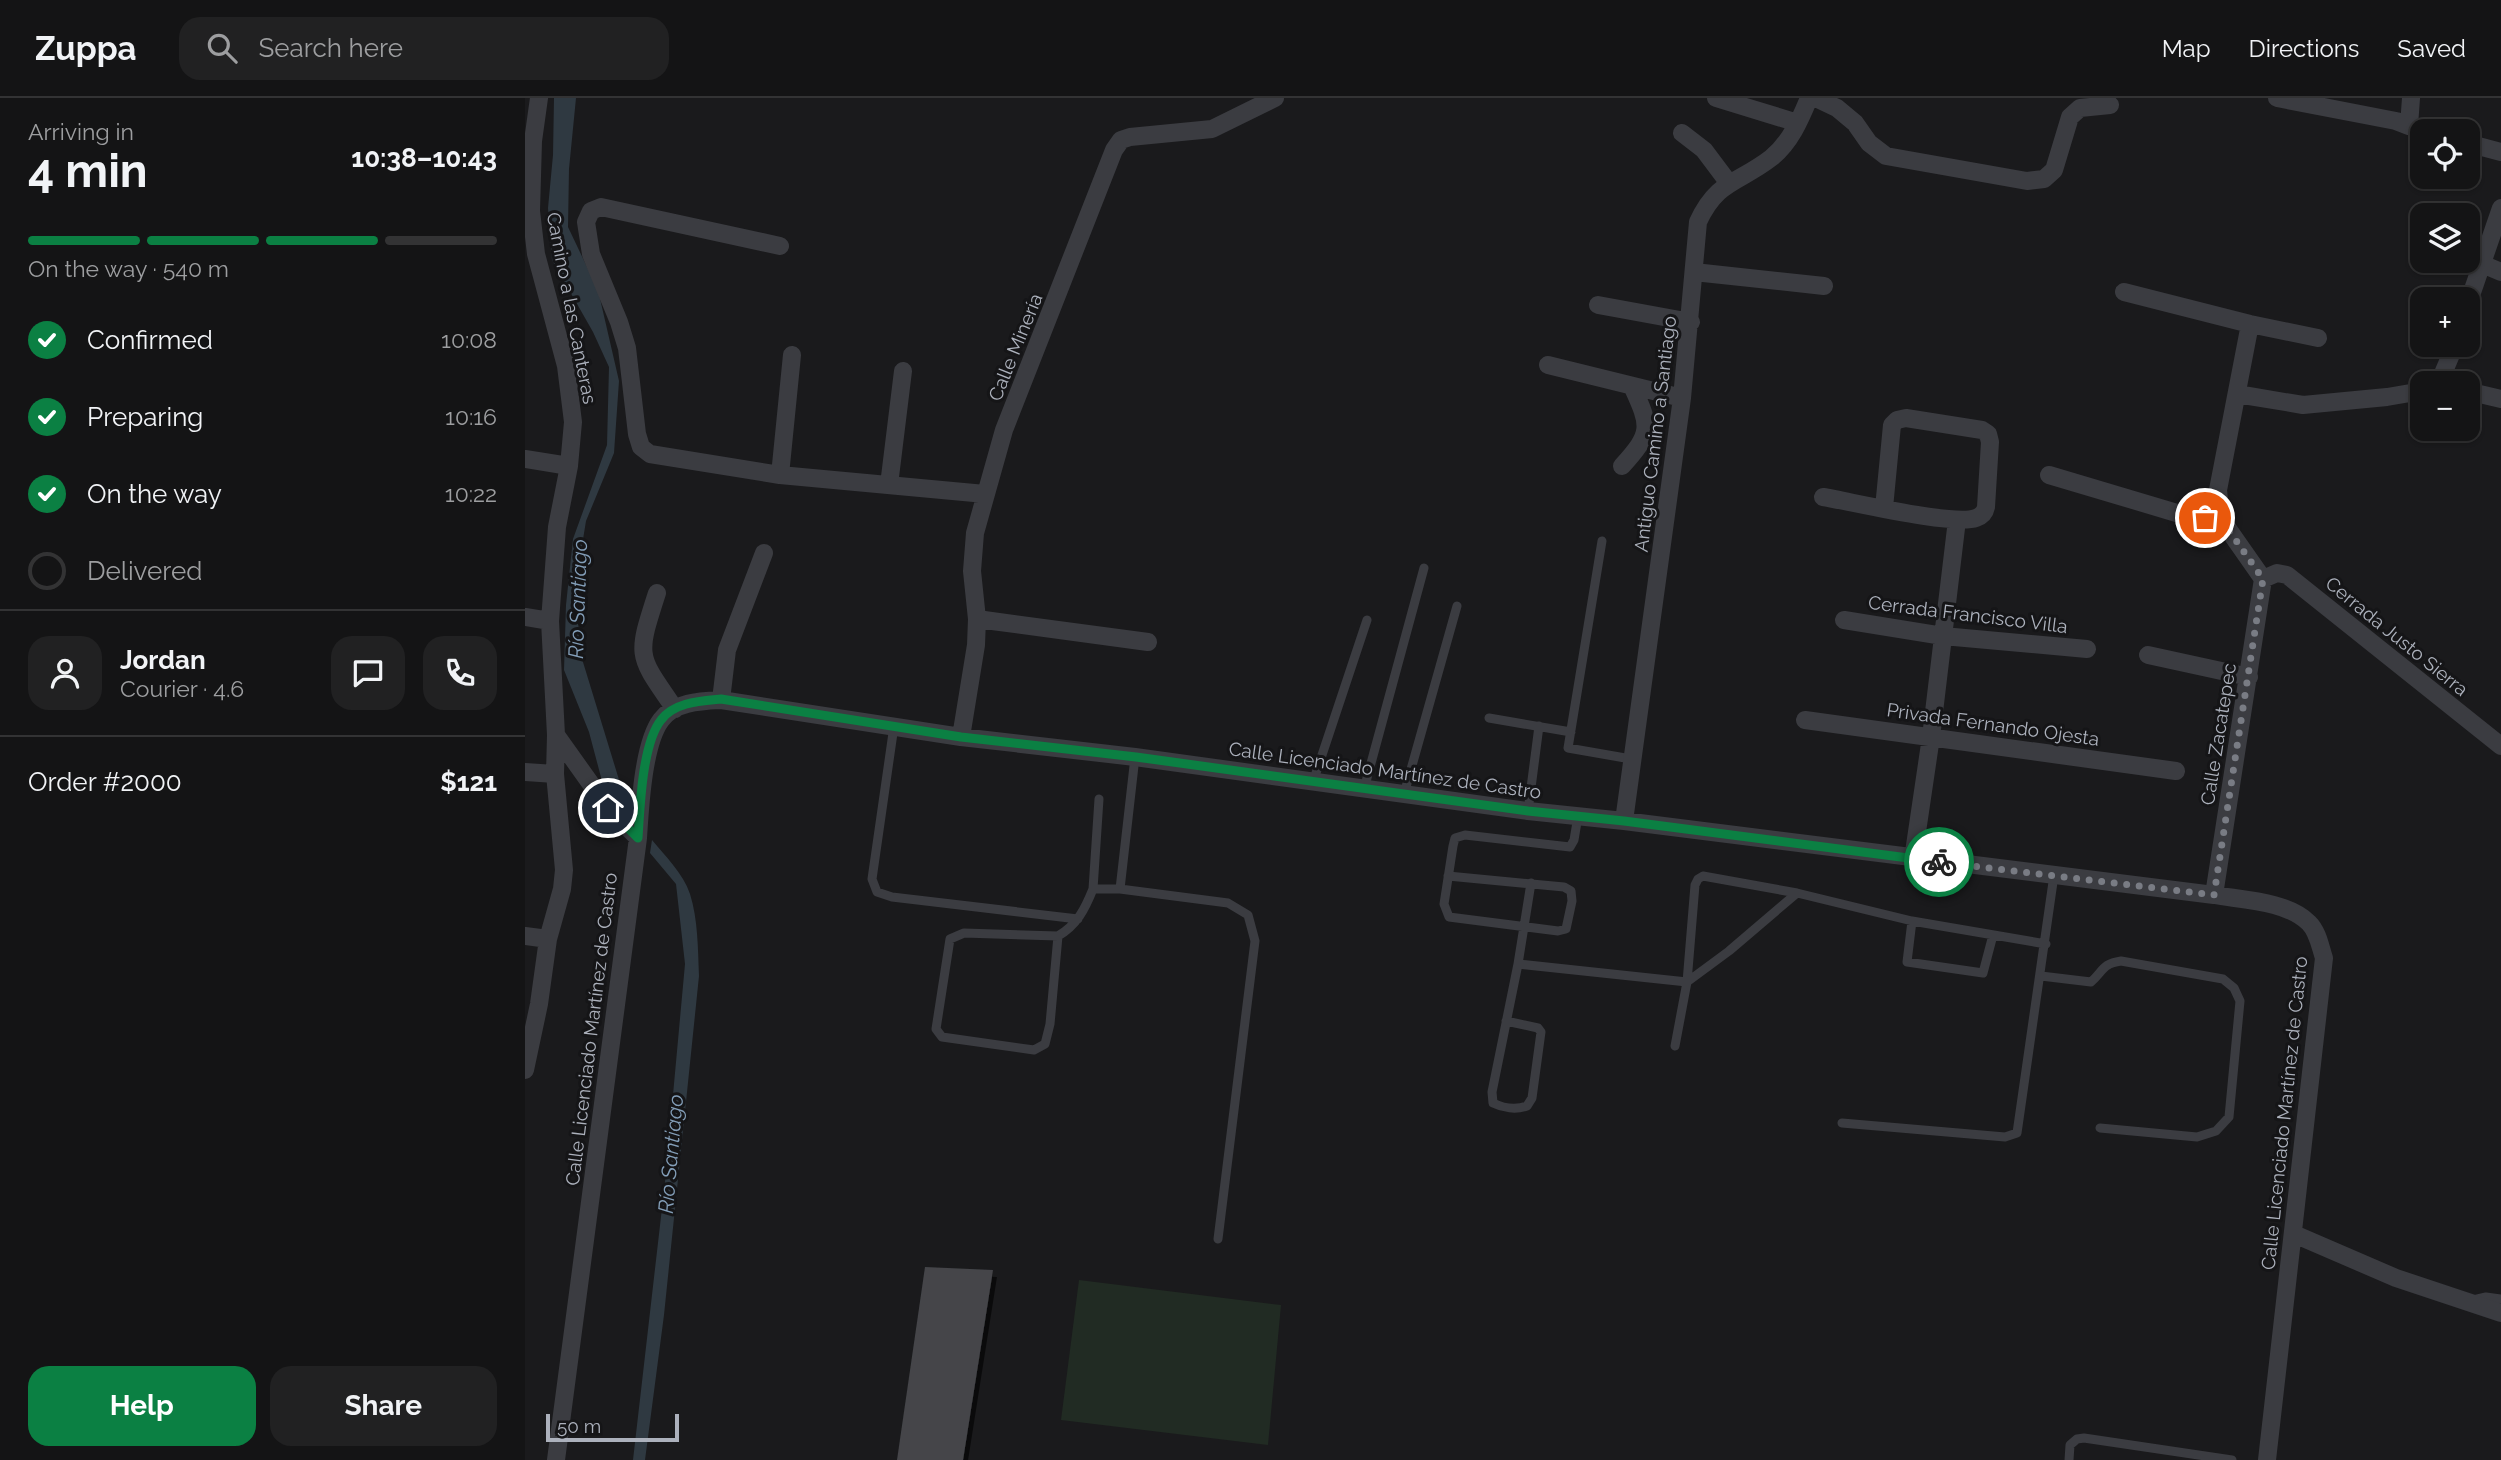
<!DOCTYPE html>
<html lang="en">
<head>
<meta charset="utf-8">
<style>
  body { margin:0; font-family:Raleway,sans-serif; background:#212122; color:#f1f3f6; height:100vh; display:flex; flex-direction:column; font-size:26px; white-space:nowrap }
  * { box-sizing:border-box; margin:0 }
  p { font-size:23px; color:#9d9ea0 }
  .icon { flex:none; width:38px; height:38px; fill:none; stroke:currentColor; stroke-width:2; stroke-linecap:round; stroke-linejoin:round }
  .map { position:relative; flex:1; overflow:hidden }
  .side { display:flex; flex-direction:column; background:#141415; width:525px }
  .side>* { flex:none }
  .tools { position:absolute; left:1885px; top:21px; display:grid; gap:14px }
  .tools a { display:grid; place-items:center; width:70px; height:70px; border-radius:14px; background:#141415; box-shadow:0 2px 5px #0004,0 0 0 2px #333334; font-size:35px }
  .scale { position:absolute; left:21px; bottom:18px; width:133px; box-sizing:border-box; padding-left:7px; border:4px solid #acb1bc; border-top:0; font-size:19px; line-height:24px; white-space:nowrap; color:#acb1bc; -webkit-text-stroke:5px #151517; paint-order:stroke }
  .pin { position:absolute; display:grid; place-items:center; width:60px; height:60px; color:#fff; margin:-30px; border:4px solid #fff; border-radius:50%; box-shadow:0 2px 7px #0007 }
  .courier { position:absolute; display:grid; place-items:center; width:70px; height:70px; margin:-35px; border:5px solid #0b8043; border-radius:50%; background:#fff; color:#222; box-shadow:0 2px 9px #0007 }
  .head em { font-style:normal; font-weight:700 }
  .head div { display:flex; flex-direction:column-reverse }
  .head { display:flex; align-items:center; justify-content:space-between; height:119px; padding:0 28px }
  h1 { font-size:46px; font-weight:700; line-height:52px }
  .bar { display:grid; grid-template-columns:repeat(4,1fr); gap:10px 7px; align-content:center; height:84px; padding:0 28px }
  .bar i { height:9px; border-radius:5px; background:#333334 }
  .bar .current { background:#0b8043 }
  .bar p { grid-column:span 4 }
  .line { display:flex; align-items:center; gap:18px; padding:0 28px; border-top:2px solid #333334 }
  .line div { flex:1 }
  .round { display:grid; place-items:center; flex:none; width:74px; height:74px; border-radius:21px; background:#212122 }
  ol { padding:0 28px; list-style:none }
  li { display:flex; align-items:center; gap:21px; height:77px }
  li p { margin-inline-start:auto }
  li .icon { padding:7px; border-radius:50%; background:#0b8043; color:#fff; stroke-width:4 }
  li:last-child { color:#9d9ea0 }
  li i { width:38px; height:38px; border:4px solid #333334; border-radius:50% }
  .primary-button { display:flex; gap:14px; margin-top:auto; padding:14px 28px }
  .primary-button a { flex:1; height:80px; border-radius:21px; background:#0b8043; color:#fff; font-size:28px; font-weight:700; line-height:80px; text-align:center }
  .primary-button a+a { background:#212122; color:#f1f3f6 }
  header { display:flex; align-items:center; gap:42px; box-sizing:border-box; height:98px; padding:0 35px; background:#141415; border-bottom:2px solid #333334 }
  header strong { font-size:33px }
  nav { display:flex; gap:38px; margin-inline-start:auto; font-size:24px }
  .search { width:490px; height:63px; background:#212122; display:flex; align-items:center; gap:18px; box-sizing:border-box; padding:0 24px; border-radius:21px; color:#9d9ea0; font-size:26px }
  main { display:flex; flex:1; min-height:0 }
  .map>svg:first-child { display:block }
  .green { fill:#212b23 }
  .water { fill:#2f3941 }
  .lines { fill:none; stroke-linecap:round; stroke-linejoin:round }
  .stream { stroke:#2f3941; stroke-width:5 }
  .building { fill:#444549; filter:url(#shadow) }
  .service { stroke:#3b3c41; stroke-width:9 }
  .minor { stroke:#3b3c41; stroke-width:18 }
  .done { stroke:#797c84; stroke-width:7; stroke-dasharray:0 12.6 }
  .route { stroke:#0b8043; stroke-width:9 }
  .labels { text-anchor:middle; stroke-width:6; stroke-linejoin:round; paint-order:stroke }
  .street-label { font-size:19px; fill:#acb1bc; stroke:#151517 }
  .water-label { font-size:21px; font-style:italic; fill:#839eb8; stroke:#151517 }
</style>
</head>
<body>
<header>
<strong>Zuppa</strong>
<div class="search"><svg class="icon" aria-label="search" viewBox="0 0 24 24"><circle cx="10" cy="10" r="6"/><path d="M15 15l6 6"/></svg>Search here</div>
<nav><a>Map</a><a>Directions</a><a>Saved</a></nav>
</header>
<main>
<section class="side">
<div class="head"><div><h1>4 min</h1><p>Arriving in</p></div><em>10:38–10:43</em></div>
<div class="bar"><i class="current"></i><i class="current"></i><i class="current"></i><i></i><p>On the way · 540 m</p></div>
<ol>
<li><svg class="icon" aria-label="check" viewBox="0 0 24 24"><path d="M5 12l5 5 9-10"/></svg>Confirmed<p>10:08</p></li>
<li><svg class="icon" aria-label="check" viewBox="0 0 24 24"><path d="M5 12l5 5 9-10"/></svg>Preparing<p>10:16</p></li>
<li><svg class="icon" aria-label="check" viewBox="0 0 24 24"><path d="M5 12l5 5 9-10"/></svg>On the way<p>10:22</p></li>
<li><i></i>Delivered</li>
</ol>
<div class="line" style="height:126px"><a class="round"><svg class="icon" aria-label="person" viewBox="0 0 24 24"><circle cx="12" cy="8" r="4"/><path d="M4 21q1-7 8-7t8 7"/></svg></a><div><b>Jordan</b><p>Courier · 4.6</p></div><a class="round"><svg class="icon" aria-label="chat" viewBox="0 0 24 24"><path d="M4 5h16v11H9l-5 4z"/></svg></a><a class="round"><svg class="icon" aria-label="phone" viewBox="0 0 24 24"><path d="M5 4h4l2 5-3 2q2 4 5 5l2-3 5 2v4C11 20 4 13 5 4z"/></svg></a></div>
<div class="line" style="height:91px"><div>Order #2000</div><b>$121</b></div>
<div class="primary-button"><a>Help</a><a>Share</a></div>
</section>
<div class="map">
<svg width="1976" height="1362" viewBox="0 0 1976 1362">
  <defs>
    <filter id="shadow"><feDropShadow dx="4" dy="7" stdDeviation="0" flood-color="#0009"/></filter>
  </defs>
  <rect width="100%" height="100%" fill="#1a1a1c"/>
  <path class="green" d="M554 1182 756 1207 743 1347 536 1322Z"/>
  <path class="water" d="M29 0H51L44 71 43 129 73 192 94 283 89 355 61 423 52 478 54 551 95 685 77 683 64 634 39 572 41 507 48 441 82 347 84 269 68 234 27 162 23 110 28 57Z
    M127 742C140 758 158 775 165 796 173 821 173 852 174 878L139 1217 120 1362H108L140 1084 160 866 151 786 125 755Z"/>
  <g class="lines">
    <path class="stream" d="M79 678 80 693 109 723"/>
  </g>
  <path class="building" d="M400 1169 468 1172 438 1362H372Z"/>
  <g class="lines">
    <path class="service" d="M1077 443 1043 650 1106 661
      M964 620 1046 634
      M369 628 347 781 352 794 367 799 553 821
      M610 659 595 791 703 805 723 817 730 843 693 1141
      M788 684 842 522
      M839 691 899 470
      M879 696 932 508
      M574 701 568 791H595
      M1003 713 1014 628
      M923 778 1039 789 1046 793 1047 803 1041 831 1033 833 924 819 919 806 928 748 930 740 940 737 1045 749 1049 742 1053 718
      M1387 823 1382 864 1458 875 1468 837
      M533 838 525 926 520 946 509 952 417 939 411 931 425 841 439 835 533 838C552 827 560 811 568 791
      M993 866 1162 884 1170 787 1173 781 1178 778 1272 795
      M1516 878 1566 884C1579 872 1577 866 1596 863L1698 881 1709 890 1715 903 1704 1019 1691 1033 1672 1039 1575 1030
      M981 923 1013 930 1016 934 1007 1000 1002 1008C991 1012 978 1010 968 1005L967 994 993 866 1006 785
      M1150 948 1162 884 1204 853 1272 795 1387 823 1521 846
      M1317 1025 1480 1039 1492 1035 1529 777
      M1948 1202 1961 1199 1976 1201
      M1544 1362 1545 1347 1552 1341 1559 1340 1707 1362"/>
    <path class="minor" d="M1191 0 1273 25
      M1291 0 1312 10 1330 25 1344 45 1361 58 1502 83 1519 81 1529 72 1545 19 1555 10 1585 7
      M1752 0 1871 23 1884 28
      M1886 0 1884 28 1899 33
      M1157 35 1179 52 1203 84
      M1942 45 1976 54
      M255 148 76 109 66 113 61 124 66 156 94 224 102 250 112 336 116 349 125 356 255 377 460 396
      M1957 166 1976 174
      M1169 174 1299 188
      M1599 194 1725 226 1793 240
      M1073 207 1166 224
      M1942 209 1976 110
      M1023 267 1157 300
      M1914 285 1930 247
      M1942 293 1976 301
      M1712 296 1778 307 1862 299 1897 293
      M0 361 44 368
      M1097 368C1127 335 1126 329 1107 288
      M255 377 267 257
      M1524 377 1665 419 1696 421 1738 481
      M364 387 378 273
      M1298 399C1328 404 1428 428 1451 420 1457 418 1460 414 1461 409L1465 344 1463 336 1457 332 1381 320 1372 322 1367 327 1359 410
      M1696 421 1693 392 1725 226
      M1738 481 1752 475 1762 477 1976 648
      M132 495C111 560 112 556 150 611
      M0 519 25 523
      M452 521 623 544
      M1319 522 1418 538 1562 551
      M1623 557 1724 579
      M196 602 202 552 239 455
      M1280 622 1651 673
      M31 637 83 710 113 740
      M436 639 451 547 452 521 447 473 450 435 479 332 589 52 596 42 605 39 687 31 750 0
      M0 674 30 676
      M1099 723 1157 300 1173 124C1192 82 1214 85 1246 60 1265 45 1275 22 1284 0
      M1388 761 1406 639 1432 422
      M1689 797 1738 481
      M0 838 23 841
      M0 972 14 906 23 841 37 791 39 772 30 676 31 637 25 523 32 429 44 368 48 324 41 268 11 156 6 113 8 43 14 0
      M1769 1136 1871 1180 1976 1215
      M31 1362 113 740C115 710 118 646 136 622 149 604 176 603 196 602L436 639 610 659 1003 713 1099 723 1689 797C1718 802 1762 803 1784 825 1793 834 1795 848 1799 860L1742 1362"/>
  </g>
  <g class="lines">
    <path class="done" d="M1414 764 1689 797 1738 481 1696 421 1680 420"/>
    <path class="route" d="M83 710 113 740C115 710 117 646 136 622 149 604 176 603 196 601L436 639 611 659 1003 713 1099 723 1414 764"/>
  </g>
  <g class="labels">
    <g class="street-label">
      <text transform="translate(47 210) rotate(79)" y="7">Camino a las Canteras</text>
      <text transform="translate(490 249) rotate(-68)" y="7">Calle Minería</text>
      <text transform="translate(1130 336) rotate(-83)" y="7">Antiguo Camino a Santiago</text>
      <text transform="translate(1443 516) rotate(7)" y="7">Cerrada Francisco Villa</text>
      <text transform="translate(1872 538) rotate(39)" y="7">Cerrada Justo Sierra</text>
      <text transform="translate(1468 626) rotate(8)" y="7">Privada Fernando Ojesta</text>
      <text transform="translate(1693 636) rotate(-81)" y="7">Calle Zacatepec</text>
      <text transform="translate(860 672) rotate(8)" y="7">Calle Licenciado Martínez de Castro</text>
      <text transform="translate(66 931) rotate(-83)" y="7">Calle Licenciado Martínez de Castro</text>
      <text transform="translate(1759 1015) rotate(-84)" y="7">Calle Licenciado Martínez de Castro</text>
    </g>
    <g class="water-label">
      <text transform="translate(53 501) rotate(-88)" y="7">Río Santiago</text>
      <text transform="translate(146 1056) rotate(-85)" y="7">Río Santiago</text>
    </g>
  </g>
</svg>
<div class="tools">
<a><svg class="icon" aria-label="locate" viewBox="0 0 24 24"><circle cx="12" cy="12" r="6"/><path d="M12 2v4M12 18v4M2 12h4M18 12h4"/></svg></a>
<a><svg class="icon" aria-label="layers" viewBox="0 0 24 24"><path d="M12 4l9 5-9 5-9-5zM3 14l9 5 9-5"/></svg></a>
<a>+</a>
<a>−</a>
</div>
<div class="scale">50 m</div>
<div class="pin" style="left:1680px;top:420px;background:#ea580c"><svg class="icon" aria-label="bag" viewBox="0 0 24 24"><path d="M5 8h14l-1 12H6zM9 8a3 3 0 0 1 6 0"/></svg></div>
<div class="pin" style="left:83px;top:710px;background:#1f2937"><svg class="icon" aria-label="home" viewBox="0 0 24 24"><path d="M3 11l9-7 9 7M6 9v11h12V9"/></svg></div>
<div class="courier" style="left:1414px;top:764px"><svg class="icon" aria-label="bike" viewBox="0 0 24 24"><circle cx="6" cy="16" r="4"/><circle cx="18" cy="16" r="4"/><path d="M6 16l4-8h5l3 8M10 8l3 8H6M13 5h3"/></svg></div>
</div>
</main>
</body>
</html>
